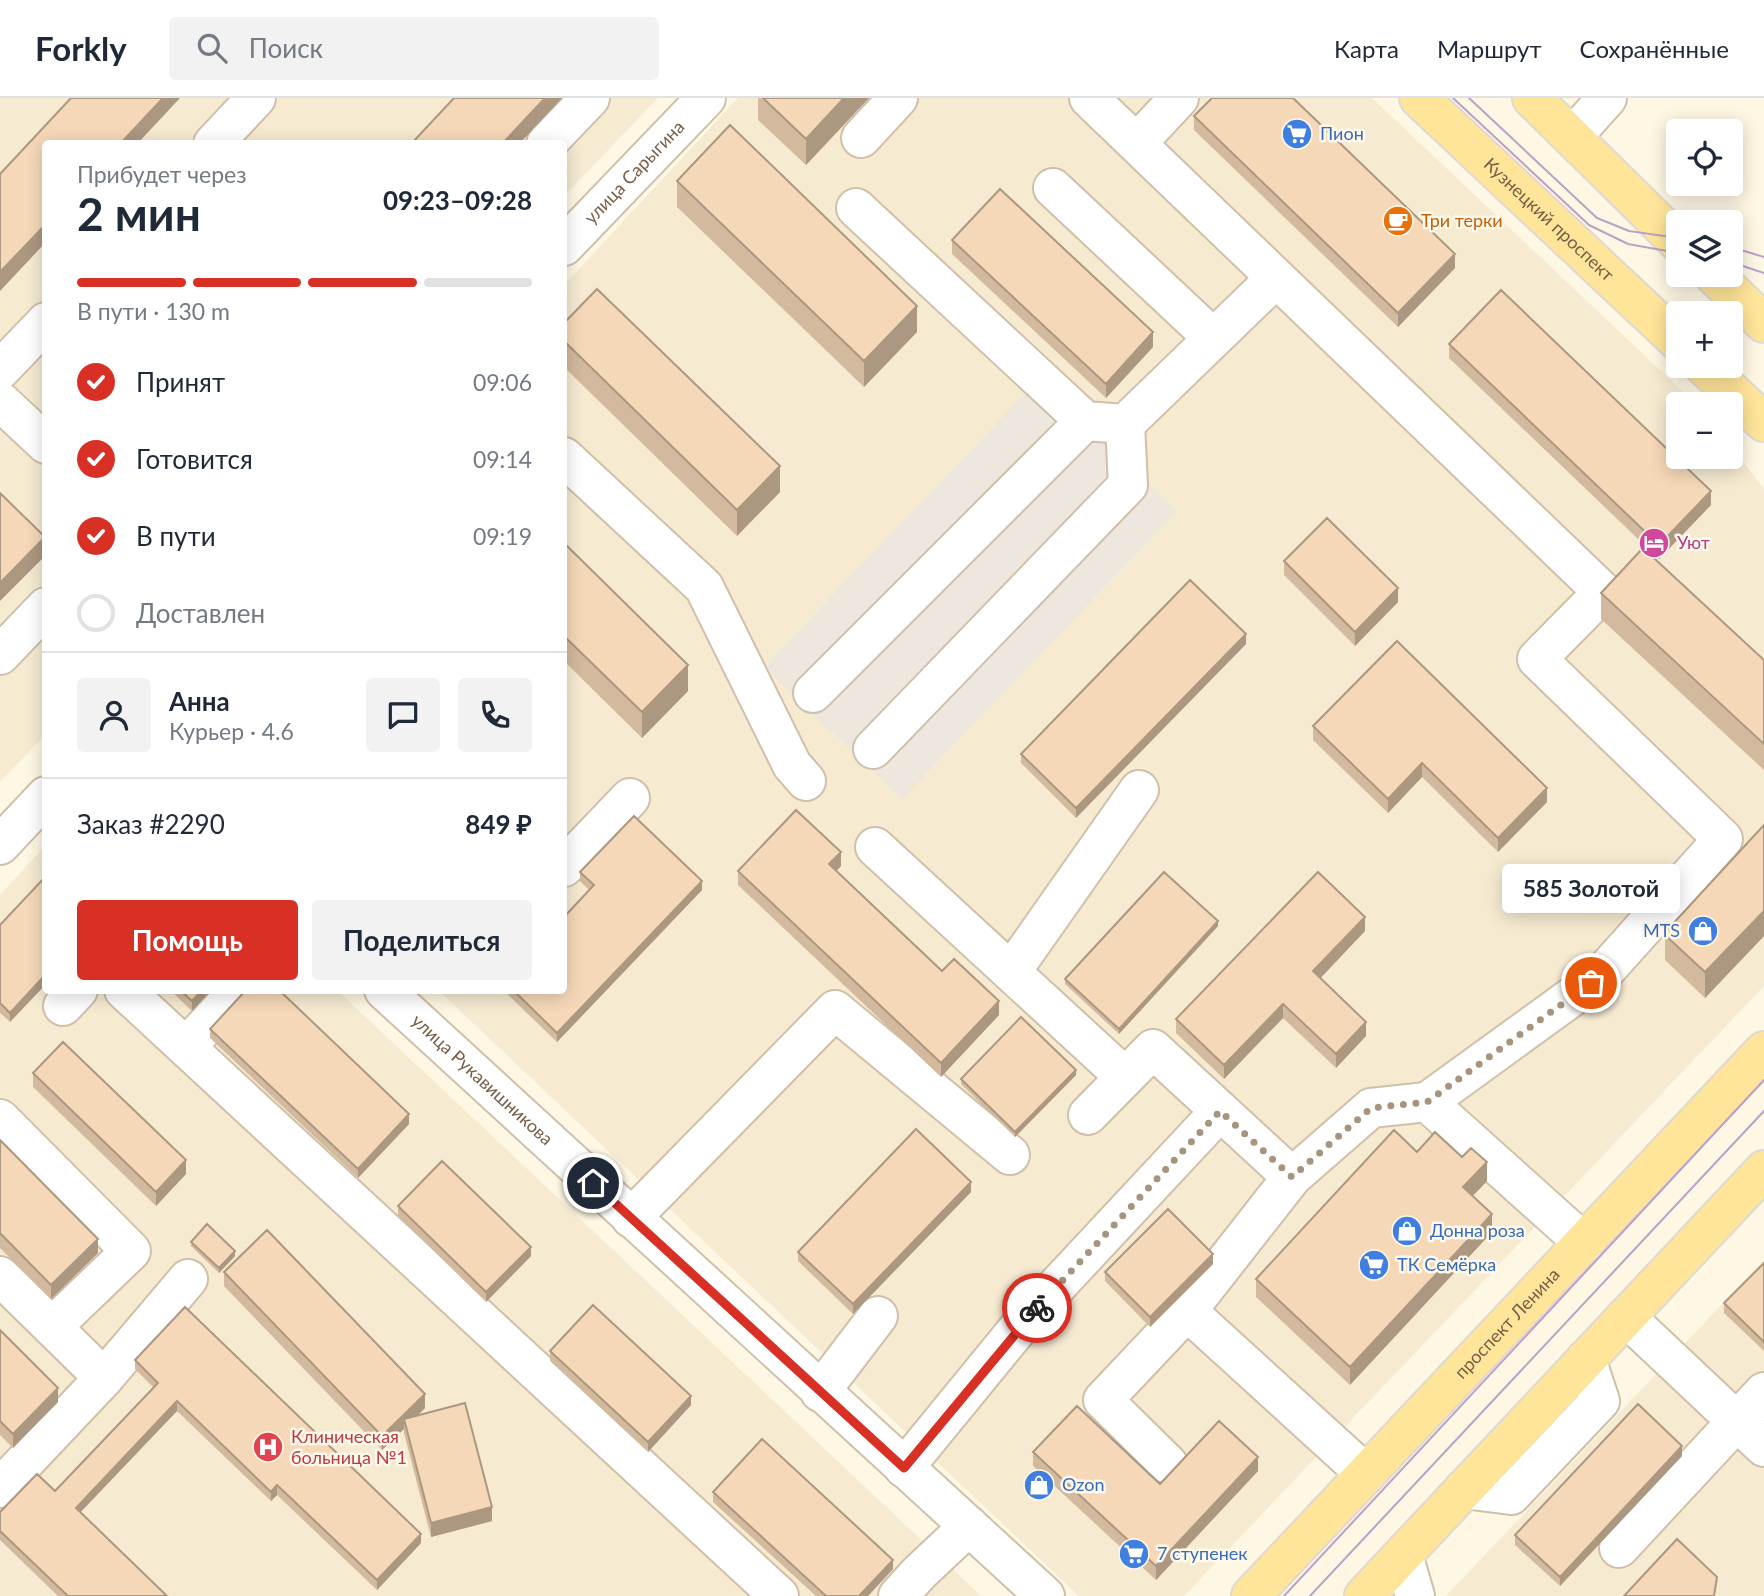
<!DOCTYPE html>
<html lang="ru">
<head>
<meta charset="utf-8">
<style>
  body { margin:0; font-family:Lato,sans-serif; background:#f2f2f3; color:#1f2937; height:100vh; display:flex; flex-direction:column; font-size:26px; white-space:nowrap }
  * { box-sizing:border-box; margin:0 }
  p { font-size:23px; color:#747a83 }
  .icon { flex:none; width:38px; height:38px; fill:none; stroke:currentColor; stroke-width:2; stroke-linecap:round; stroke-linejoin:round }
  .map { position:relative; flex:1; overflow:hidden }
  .details { position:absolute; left:42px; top:42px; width:525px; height:854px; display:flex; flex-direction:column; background:#fff; border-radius:7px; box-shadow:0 4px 18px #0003 }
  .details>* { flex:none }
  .fabs { position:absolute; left:1666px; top:21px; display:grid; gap:14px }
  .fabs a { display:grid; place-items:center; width:77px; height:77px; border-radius:7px; background:#fff; box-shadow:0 4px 18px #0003; font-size:35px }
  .pin { position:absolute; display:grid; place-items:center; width:60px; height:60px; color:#fff; margin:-30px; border:4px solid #fff; border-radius:50%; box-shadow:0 2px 7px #0007 }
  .courier { position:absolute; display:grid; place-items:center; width:70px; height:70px; margin:-35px; border:5px solid #d93025; border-radius:50%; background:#fff; color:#222; box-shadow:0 2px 9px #0007 }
  .bubble { position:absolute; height:49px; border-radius:7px; background:#fff; box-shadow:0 4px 18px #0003; font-size:23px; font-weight:700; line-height:49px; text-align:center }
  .head em { font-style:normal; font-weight:700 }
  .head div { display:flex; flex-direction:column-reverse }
  .head { display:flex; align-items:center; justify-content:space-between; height:119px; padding:0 35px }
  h1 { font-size:46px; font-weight:700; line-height:52px }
  .bar { display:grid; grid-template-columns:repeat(4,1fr); gap:10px 7px; align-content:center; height:84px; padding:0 35px }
  .bar i { height:9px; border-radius:5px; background:#e0e1e3 }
  .bar .selected { background:#d93025 }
  .bar p { grid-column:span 4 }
  .line { display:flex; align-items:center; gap:18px; padding:0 35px; border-top:2px solid #e0e1e3 }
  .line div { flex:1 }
  .round { display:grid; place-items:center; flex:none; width:74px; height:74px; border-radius:7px; background:#f2f2f3 }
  ol { padding:0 35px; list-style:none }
  li { display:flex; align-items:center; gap:21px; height:77px }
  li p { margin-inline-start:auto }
  li .icon { padding:7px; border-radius:50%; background:#d93025; color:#fff; stroke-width:4 }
  li:last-child { color:#747a83 }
  li i { width:38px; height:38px; border:4px solid #e0e1e3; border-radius:50% }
  .button { display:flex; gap:14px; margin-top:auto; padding:14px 35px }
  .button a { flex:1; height:80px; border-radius:7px; background:#d93025; color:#fff; font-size:28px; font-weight:700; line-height:80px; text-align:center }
  .button a+a { background:#f2f2f3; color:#1f2937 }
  header { display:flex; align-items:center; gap:42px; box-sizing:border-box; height:98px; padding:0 35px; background:#fff; border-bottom:2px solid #e0e1e3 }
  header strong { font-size:33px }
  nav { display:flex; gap:38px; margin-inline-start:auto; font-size:24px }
  .search { width:490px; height:63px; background:#f2f2f3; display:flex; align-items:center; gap:18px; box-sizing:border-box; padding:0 24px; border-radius:7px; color:#747a83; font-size:26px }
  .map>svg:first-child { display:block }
  .residential { fill:#f6ead1 }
  .industrial { fill:#ede7de }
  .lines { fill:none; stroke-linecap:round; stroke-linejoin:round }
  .minor-casing { stroke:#d0bfa9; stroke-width:42 }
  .major-casing { stroke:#dfd8d3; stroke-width:42 }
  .minor { stroke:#fff; stroke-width:38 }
  .major { stroke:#ffe599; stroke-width:38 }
  .tram { stroke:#bba0c8; stroke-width:2 }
  .wall { fill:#d3ba9e }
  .shaded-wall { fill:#ac9781 }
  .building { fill:#f5d8b8; stroke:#ac9781; stroke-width:2 }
  .done { stroke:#a7947e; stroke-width:7; stroke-dasharray:0 12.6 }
  .route { stroke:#d93025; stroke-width:9 }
  .labels { text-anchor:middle; stroke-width:5; stroke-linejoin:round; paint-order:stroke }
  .shop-label { font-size:18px; fill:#366cbe; stroke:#fff9eb; text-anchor:start }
  .street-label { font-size:18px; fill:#785e47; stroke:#fff9eb }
  .food-label { font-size:18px; fill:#c56008; stroke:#fff9eb; text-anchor:start }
  .hotel-label { font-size:18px; fill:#b23c85; stroke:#fff9eb; text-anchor:start }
  .health-label { font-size:18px; fill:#be3a42; stroke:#fff9eb; text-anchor:start }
</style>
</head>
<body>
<header>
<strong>Forkly</strong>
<div class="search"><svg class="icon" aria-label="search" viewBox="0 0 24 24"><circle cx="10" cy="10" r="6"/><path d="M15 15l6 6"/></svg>Поиск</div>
<nav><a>Карта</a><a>Маршрут</a><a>Сохранённые</a></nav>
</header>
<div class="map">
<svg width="1764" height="1498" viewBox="0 0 1764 1498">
  <rect width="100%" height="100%" fill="#fef7e3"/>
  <path class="residential" d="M0 0H658L564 98V46H46L45 637 0 684Z
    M738 0H1372L1696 306H1678V359H1731V348L1764 391V888L1184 1498H1079L439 893 564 892V187Z
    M45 748 46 892 338 893 981 1498H0V797Z
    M1764 1162V1498H1446Z"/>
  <path class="industrial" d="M1039 281 1177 413 902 701 764 569Z"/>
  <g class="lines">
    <g class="minor-casing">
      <g id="minor">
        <path d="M1089 0 1603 494 1537 561 1723 741 1604 874"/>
        <path d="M1573 38 1607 0"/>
        <path d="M861 40 898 0"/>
        <path d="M1137 45 1179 0"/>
        <path d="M213 46 256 0"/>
        <path d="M546 46 590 0"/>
        <path d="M1053 90 1213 240"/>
        <path d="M856 110 1085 323 1125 326 1275 181"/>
        <path id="s1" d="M564 148 706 0"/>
        <path d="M0 272 46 224"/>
        <path d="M0 303 46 346"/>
        <path d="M564 359 704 489 792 667 806 683"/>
        <path d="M0 557 46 509"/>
        <path d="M813 595 1085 323"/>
        <path d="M873 651 1128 387 1125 326"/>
        <path d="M0 747 46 698"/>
        <path d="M875 749 1125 979"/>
        <path d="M564 769 630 700"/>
        <path d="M1011 874 1139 692"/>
        <path d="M124 892 779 1498"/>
        <path id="s2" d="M384 892 1045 1498"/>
        <path d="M63 908 78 892"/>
        <path d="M186 949 239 892"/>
        <path d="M1427 1004 1591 885"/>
        <path d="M1088 1017 1153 951 1292 1079"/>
        <path d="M0 1021 131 1153 52 1229"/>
        <path d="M631 1120 835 912 1010 1057"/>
        <path d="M0 1178 104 1280"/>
        <path d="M1626 1219 1764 1349"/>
        <path d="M820 1294 878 1218"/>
        <path d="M1168 1366 1103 1302 1187 1213"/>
        <path d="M904 1370 1025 1222 1220 1013"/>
        <path d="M1366 1376 1187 1213 1292 1079 1371 1010 1427 1004 1584 1145"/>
        <path d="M0 1390 104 1280 188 1181"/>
        <path d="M1464 1391 1511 1397 1600 1303 1586 1261"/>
        <path d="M1619 1450 1764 1294"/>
        <path d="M1403 1457 1415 1498"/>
        <path d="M898 1498 919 1475 969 1428"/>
      </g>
    </g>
    <g class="major-casing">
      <g id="major">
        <path id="s3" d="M1419 0 1678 243"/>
        <path d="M1532 0 1678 144"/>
        <path d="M1714 177 1764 225"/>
        <path d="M1704 268 1764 324"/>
        <path id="s4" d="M1251 1498 1764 953"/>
        <path d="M1364 1498 1764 1072"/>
      </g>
    </g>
    <use href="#minor" class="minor"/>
    <use href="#major" class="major"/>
    <path class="tram" d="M1453 0 1589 127 1628 146 1678 155
      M1469 0 1597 120 1629 133 1678 140
      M1731 149 1764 159
      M1731 164 1764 175
      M1284 1498 1764 982
      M1310 1498 1764 1013"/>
  </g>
  <path class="wall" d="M758 0H869L806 67 758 22Z
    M1194 18 1455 170 1398 229 1194 32Z
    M677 83 917 234 864 289 677 109Z
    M952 142 1153 249 1106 300 952 156Z
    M564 225 780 394 737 438 564 269Z
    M1449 246 1711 407 1659 461 1449 260Z
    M564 445 688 593 642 640 564 563Z
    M1284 463 1398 504 1355 548 1284 477Z
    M1601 495 1764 562V672L1601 521Z
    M1246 546 1076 720 1021 665V656Z
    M1313 628 1547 704 1498 754 1422 679 1388 715 1313 642Z
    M1764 727V838L1705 900 1665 862V837Z
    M841 768 836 773 942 873 999 917 941 979 738 787V773Z
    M580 774 702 792 557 944 503 892H564L589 792 580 783Z
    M46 778V886L10 924 0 915V827Z
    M1218 828 1119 936 1065 886V881Z
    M1365 833 1320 880 1366 938 1336 970 1283 920 1224 981 1176 935V921Z
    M170 892H211L192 913Z
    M210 931 409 1026 358 1080 210 940Z
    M33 975 186 1076 156 1108 33 989Z
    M1076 977 1015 1039 961 986V981Z
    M0 1042 98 1155 51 1201 0 1150Z
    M1417 1054 1487 1083 1473 1098 1492 1134 1350 1287 1256 1199V1181Z
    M971 1094 853 1216 798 1163V1154Z
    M398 1108 531 1158 486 1204 398 1118Z
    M191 1144 235 1158 219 1175 191 1148Z
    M1764 1165V1253L1724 1215V1205Z
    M1213 1166 1150 1229 1105 1183V1174Z
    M224 1174 425 1310 417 1318 492 1423 431 1439 404 1335V1331L382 1352 224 1188Z
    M0 1232 58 1304 13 1350 0 1337Z
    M550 1253 691 1307 648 1354 550 1263Z
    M135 1262 421 1445 377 1492 277 1397 271 1403 177 1313 80 1414 167 1498H58L0 1442V1414L55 1393 154 1290 135 1271Z
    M1033 1354 1160 1386 1258 1373 1156 1482 1033 1368Z
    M1682 1358 1560 1488 1515 1447V1437Z
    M713 1394 893 1471 868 1498H816L713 1404Z"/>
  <path class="shaded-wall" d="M163 0H180L137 46H120Z
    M545 0H562L519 46H502Z
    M844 0H869L806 67V41Z
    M46 126V144L0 193V174Z
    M1455 156V170L1398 229V215Z
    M917 208V234L864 289V263Z
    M1153 234V249L1106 300V286Z
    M780 368V394L737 438V412Z
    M1711 393V407L1659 461V447Z
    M45 439V458L0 503V485Z
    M1398 490V504L1355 548V534Z
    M1246 536V546L1076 720V710Z
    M688 567V593L642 640V614Z
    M1422 665V679L1388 715V701Z
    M1547 690V704L1498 754V740Z
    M841 754V768L829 781V766Z
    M702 783V792L557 944V935Z
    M1764 813V838L1705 900V874Z
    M1365 819V833L1313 888V873Z
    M1218 823V828L1119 936V931Z
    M46 876V886L10 924V915Z
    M202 892H211L192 913V903Z
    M999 903V917L941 979V965Z
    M1283 906V920L1224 981V967Z
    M1366 924V938L1336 970V956Z
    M1076 972V977L1015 1039V1034Z
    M409 1016V1026L358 1080V1071Z
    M186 1062V1076L156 1108V1094Z
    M1487 1064V1083L1463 1108V1089Z
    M971 1084V1094L853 1216V1206Z
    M1492 1116V1134L1350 1287V1269Z
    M98 1141V1155L51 1201V1187Z
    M531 1149V1158L486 1204V1194Z
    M235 1153V1158L219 1175V1170Z
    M1213 1156V1166L1150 1229V1219Z
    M58 1290V1304L13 1350V1336Z
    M425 1296V1310L406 1329 404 1321V1331L382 1352V1338Z
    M691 1298V1307L648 1354V1344Z
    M177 1303V1313L76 1419V1410Z
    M1682 1348V1358L1560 1488V1479Z
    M1258 1359V1373L1156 1482V1468Z
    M277 1387V1397L271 1403V1394Z
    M492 1409V1423L431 1439V1425Z
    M421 1436V1445L377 1492V1482Z
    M893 1462V1471L868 1498H859Z"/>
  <path class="building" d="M71 0H163L120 46H46V126L0 174V76Z
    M454 0H545L502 46H411Z
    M763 0H844L806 41Z
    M1212 0H1293L1455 156 1398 215 1194 18Z
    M730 27 917 208 864 263 677 83Z
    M1000 91 1153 234 1106 286 952 142Z
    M597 191 780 368 737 412 564 243V225Z
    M1501 192 1711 393 1659 447 1449 246Z
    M0 395 45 439 0 485Z
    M1327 420 1398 490 1355 534 1284 463Z
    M564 445 688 567 642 614 564 538Z
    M1643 450 1764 562V646L1601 495Z
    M1190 482 1246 536 1076 710 1021 656Z
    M1397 543 1547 690 1498 740 1422 665 1388 701 1313 628Z
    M796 712 841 754 829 766 942 873 954 861 999 903 941 965 738 773Z
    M634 718 702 783 557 935 513 892H564V819L594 787 580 774Z
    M1764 727V813L1705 874 1665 837 1668 831Z
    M1164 774 1218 823 1119 931 1065 881Z
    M1318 774 1365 819 1313 873 1366 924 1336 956 1283 906 1224 967 1176 921Z
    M46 778V876L10 915 0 905V827Z
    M180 892H202L192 903Z
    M246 892H279L409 1016 358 1071 210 931Z
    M1021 919 1076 972 1015 1034 961 981Z
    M63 944 186 1062 156 1094 33 975Z
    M916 1031 971 1084 853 1206 798 1154Z
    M1394 1032 1417 1054 1435 1034 1462 1059 1471 1050 1487 1064 1463 1089 1492 1116 1350 1269 1256 1181Z
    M0 1042 98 1141 51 1187 0 1135Z
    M442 1063 531 1149 486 1194 398 1108Z
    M1168 1111 1213 1156 1150 1219 1105 1174Z
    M207 1126 235 1153 219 1170 191 1144Z
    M267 1132 425 1296 382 1338 224 1174Z
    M1764 1165V1244L1724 1205Z
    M593 1207 691 1298 648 1344 550 1253Z
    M185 1209 421 1436 377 1482 277 1387 271 1394 177 1303 76 1410 167 1498H68L0 1433V1414L37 1376 55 1393 158 1285 135 1262Z
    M0 1232 58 1290 13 1336 0 1323Z
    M465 1305 492 1409 431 1425 404 1321Z
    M1638 1306 1682 1348 1560 1479 1515 1437Z
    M1077 1308 1160 1386 1219 1323 1258 1359 1156 1468 1033 1354Z
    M762 1341 893 1462 859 1498H826L713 1394Z
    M1677 1441 1717 1479 1714 1498H1624Z"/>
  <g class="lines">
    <path class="done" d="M1037 1210 1220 1013 1292 1079 1371 1010 1427 1004 1591 885"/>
    <path class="route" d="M593 1085 904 1370 1037 1210"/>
  </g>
  <defs>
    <g id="supermarket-disc" transform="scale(1.575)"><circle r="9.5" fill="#3f7fe0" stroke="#fff9eb"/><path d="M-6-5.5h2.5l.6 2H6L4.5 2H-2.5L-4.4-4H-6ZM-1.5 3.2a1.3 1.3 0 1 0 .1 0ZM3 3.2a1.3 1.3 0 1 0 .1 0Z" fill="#fff"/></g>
    <g id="cafe-disc" transform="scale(1.575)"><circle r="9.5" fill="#e8710a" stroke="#fff9eb"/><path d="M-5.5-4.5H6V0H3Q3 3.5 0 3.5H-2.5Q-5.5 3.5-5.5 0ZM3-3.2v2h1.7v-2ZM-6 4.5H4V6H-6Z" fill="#fff"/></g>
    <g id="hotel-disc" transform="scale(1.575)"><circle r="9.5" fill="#d1479c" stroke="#fff9eb"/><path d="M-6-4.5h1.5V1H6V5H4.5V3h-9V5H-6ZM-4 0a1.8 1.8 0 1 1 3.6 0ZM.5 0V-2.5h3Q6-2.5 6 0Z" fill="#fff"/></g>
    <g id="shop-disc" transform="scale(1.575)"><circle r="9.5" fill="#3f7fe0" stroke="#fff9eb"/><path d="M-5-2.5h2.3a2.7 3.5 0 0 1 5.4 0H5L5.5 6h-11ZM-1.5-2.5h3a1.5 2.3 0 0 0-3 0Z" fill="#fff"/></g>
    <g id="hospital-disc" transform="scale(1.575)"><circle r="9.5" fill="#e0444e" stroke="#fff9eb"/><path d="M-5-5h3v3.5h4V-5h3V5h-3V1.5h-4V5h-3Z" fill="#fff"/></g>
  </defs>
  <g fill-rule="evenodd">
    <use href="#supermarket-disc" x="1297" y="36"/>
    <use href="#cafe-disc" x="1398" y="123"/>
    <use href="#hotel-disc" x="1654" y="445"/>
    <use href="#shop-disc" x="1703" y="833"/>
    <use href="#shop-disc" x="1407" y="1133"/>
    <use href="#supermarket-disc" x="1374" y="1167"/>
    <use href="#hospital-disc" x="268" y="1349"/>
    <use href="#shop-disc" x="1039" y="1387"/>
    <use href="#supermarket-disc" x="1134" y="1456"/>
  </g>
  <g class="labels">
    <g class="shop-label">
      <text x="1320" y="42">Пион</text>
      <text x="1680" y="839" text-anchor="end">MTS</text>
      <text x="1430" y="1139">Донна роза</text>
      <text x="1397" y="1173">ТК Семёрка</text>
      <text x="1062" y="1393">Ozon</text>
      <text x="1157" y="1462">7 ступенек</text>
    </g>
    <g class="street-label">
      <text dy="6" stroke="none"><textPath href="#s1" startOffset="102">улица Сарыгина</textPath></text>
      <text dy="6" stroke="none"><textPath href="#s3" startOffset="178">Кузнецкий проспект</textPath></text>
      <text dy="6" stroke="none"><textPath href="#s2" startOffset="133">улица Рукавишникова</textPath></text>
      <text dy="6" stroke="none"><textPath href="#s4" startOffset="374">проспект Ленина</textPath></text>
    </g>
    <g class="food-label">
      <text x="1421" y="129">Три терки</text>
    </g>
    <g class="hotel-label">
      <text x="1677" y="451">Уют</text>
    </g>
    <g class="health-label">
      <text x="291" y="1345">Клиническая<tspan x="291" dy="21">больница №1</tspan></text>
    </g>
  </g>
</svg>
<div class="fabs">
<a><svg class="icon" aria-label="locate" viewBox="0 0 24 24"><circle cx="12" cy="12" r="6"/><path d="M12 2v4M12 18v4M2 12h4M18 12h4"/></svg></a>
<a><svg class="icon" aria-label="layers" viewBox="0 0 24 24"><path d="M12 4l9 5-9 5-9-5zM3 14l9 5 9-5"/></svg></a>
<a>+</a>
<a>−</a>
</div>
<div class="pin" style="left:1591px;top:885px;background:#ea580c"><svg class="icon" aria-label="bag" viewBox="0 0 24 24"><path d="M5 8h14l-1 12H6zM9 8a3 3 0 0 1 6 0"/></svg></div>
<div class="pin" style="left:593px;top:1085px;background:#1f2937"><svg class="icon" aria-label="home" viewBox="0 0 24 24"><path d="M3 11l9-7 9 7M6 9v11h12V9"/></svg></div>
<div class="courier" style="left:1037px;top:1210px"><svg class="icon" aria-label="bike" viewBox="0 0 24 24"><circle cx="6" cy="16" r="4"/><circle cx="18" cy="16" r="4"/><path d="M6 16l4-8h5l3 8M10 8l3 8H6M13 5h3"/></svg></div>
<div class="bubble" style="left:1502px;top:766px;width:178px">585 Золотой</div>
<section class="details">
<div class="head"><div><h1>2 мин</h1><p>Прибудет через</p></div><em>09:23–09:28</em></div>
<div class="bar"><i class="selected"></i><i class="selected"></i><i class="selected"></i><i></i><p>В пути · 130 m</p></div>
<ol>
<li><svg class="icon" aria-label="check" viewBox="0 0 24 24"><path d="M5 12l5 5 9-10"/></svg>Принят<p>09:06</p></li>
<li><svg class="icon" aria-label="check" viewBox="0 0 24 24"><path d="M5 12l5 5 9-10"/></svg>Готовится<p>09:14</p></li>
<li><svg class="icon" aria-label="check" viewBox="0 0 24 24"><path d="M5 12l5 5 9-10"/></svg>В пути<p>09:19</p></li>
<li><i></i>Доставлен</li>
</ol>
<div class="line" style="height:126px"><a class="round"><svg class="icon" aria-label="person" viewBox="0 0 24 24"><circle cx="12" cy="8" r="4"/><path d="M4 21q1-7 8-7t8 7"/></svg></a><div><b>Анна</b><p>Курьер · 4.6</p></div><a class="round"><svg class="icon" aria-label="chat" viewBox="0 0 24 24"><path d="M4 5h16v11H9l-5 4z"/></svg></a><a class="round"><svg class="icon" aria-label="phone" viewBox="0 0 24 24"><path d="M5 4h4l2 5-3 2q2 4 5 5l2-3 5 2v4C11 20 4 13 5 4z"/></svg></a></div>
<div class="line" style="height:91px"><div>Заказ #2290</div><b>849 ₽</b></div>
<div class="button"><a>Помощь</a><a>Поделиться</a></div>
</section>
</div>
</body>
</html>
